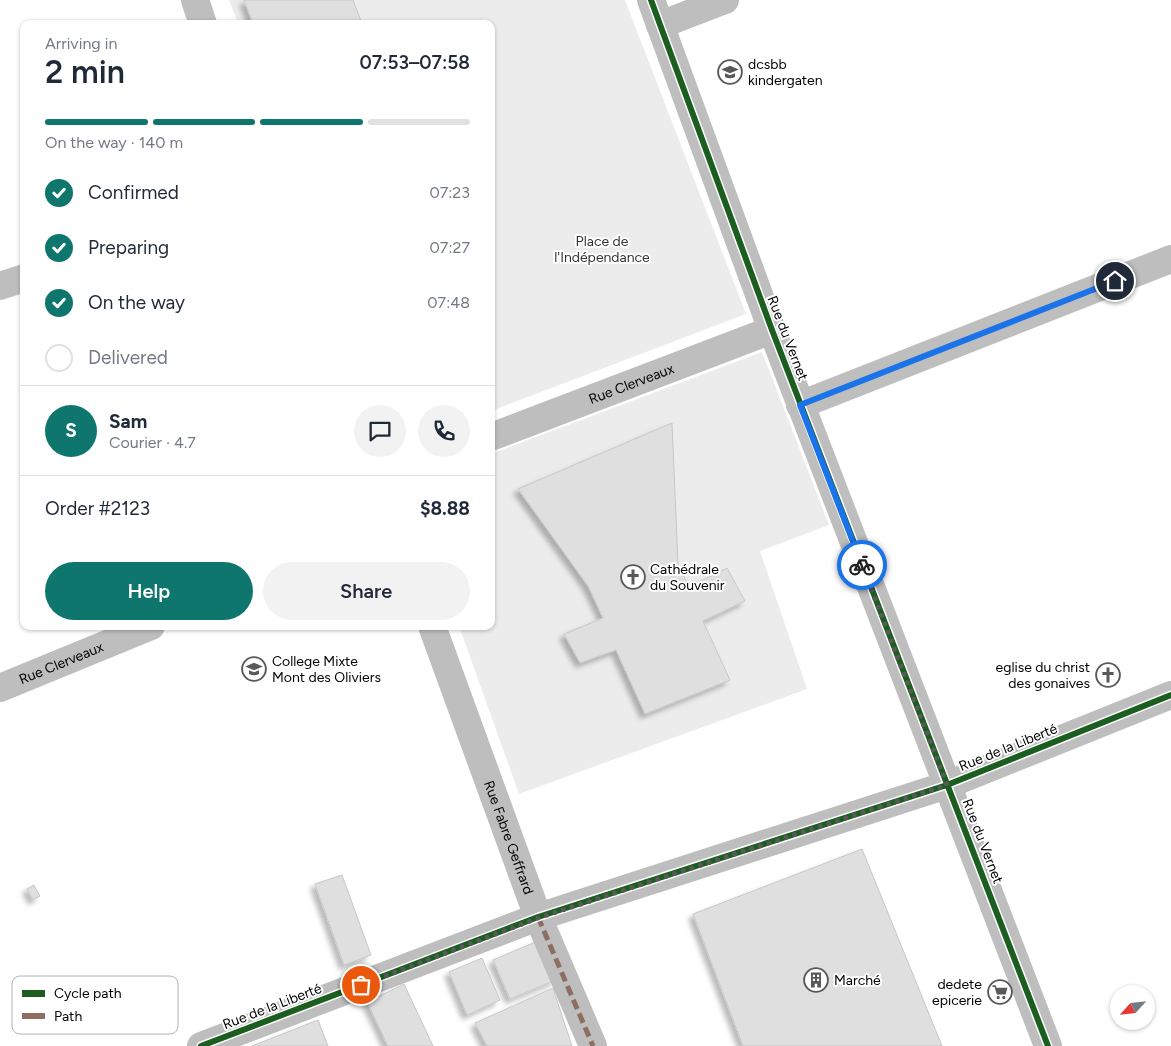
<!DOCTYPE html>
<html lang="en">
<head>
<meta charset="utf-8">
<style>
  body { margin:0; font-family:Figtree,sans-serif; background:#f2f2f3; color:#1f2937; height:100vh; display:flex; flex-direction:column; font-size:19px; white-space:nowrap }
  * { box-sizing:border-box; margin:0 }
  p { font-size:16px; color:#747a83 }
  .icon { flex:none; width:28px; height:28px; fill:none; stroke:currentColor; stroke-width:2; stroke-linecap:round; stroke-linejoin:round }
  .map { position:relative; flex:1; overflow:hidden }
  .sheet { position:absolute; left:20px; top:20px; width:475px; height:610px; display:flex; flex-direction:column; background:#fff; border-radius:10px; box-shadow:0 1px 4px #0004 }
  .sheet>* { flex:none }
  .needle { width:32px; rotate:243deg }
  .controls { position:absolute; left:1110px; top:985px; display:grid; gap:10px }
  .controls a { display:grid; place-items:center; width:45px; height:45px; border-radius:50%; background:#fff; box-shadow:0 1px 4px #0004; font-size:25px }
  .pin { position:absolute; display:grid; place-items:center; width:42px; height:42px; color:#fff; margin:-21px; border:2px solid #fff; border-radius:50%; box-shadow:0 1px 5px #0007 }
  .courier { position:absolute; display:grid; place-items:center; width:50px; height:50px; margin:-25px; border:4px solid #1a73e8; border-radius:50%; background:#fff; color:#222; box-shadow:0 1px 6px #0007 }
  .overview em { font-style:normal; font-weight:600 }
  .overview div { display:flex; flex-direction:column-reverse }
  .overview { display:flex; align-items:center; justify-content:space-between; height:85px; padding:0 25px }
  h1 { font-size:32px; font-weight:600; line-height:38px }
  .bar { display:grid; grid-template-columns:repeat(4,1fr); gap:8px 5px; align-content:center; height:60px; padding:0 25px }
  .bar i { height:6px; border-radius:4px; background:#e0e1e3 }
  .bar .active { background:#0f766e }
  .bar p { grid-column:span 4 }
  .line { display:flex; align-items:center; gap:12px; padding:0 25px; border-top:1px solid #e0e1e3 }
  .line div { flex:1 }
  .round { display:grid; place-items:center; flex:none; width:52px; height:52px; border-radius:26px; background:#f2f2f3 }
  ol { padding:0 25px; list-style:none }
  li { display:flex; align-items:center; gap:15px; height:55px }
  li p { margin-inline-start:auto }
  li .icon { padding:5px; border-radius:50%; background:#0f766e; color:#fff; stroke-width:4 }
  li:last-child { color:#747a83 }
  li i { width:28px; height:28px; border:2px solid #e0e1e3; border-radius:50% }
  .cta { display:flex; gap:10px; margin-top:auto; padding:10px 25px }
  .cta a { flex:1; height:58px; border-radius:30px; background:#0f766e; color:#fff; font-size:20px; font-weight:600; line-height:58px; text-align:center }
  .cta a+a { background:#f2f2f3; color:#1f2937 }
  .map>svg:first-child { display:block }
  .green { fill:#ececec; fill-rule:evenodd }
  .building { fill:#dfdfdf; stroke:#c7c7c7; filter:url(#shadow) }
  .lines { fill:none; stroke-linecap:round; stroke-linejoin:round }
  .minor { stroke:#bebebe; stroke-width:28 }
  .quiet { stroke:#8d6e63; stroke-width:5; stroke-dasharray:10 5; stroke-linecap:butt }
  .cycleway-casing { stroke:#fff; stroke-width:9 }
  .cycleway { stroke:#1b5e20; stroke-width:6 }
  .done { stroke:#595959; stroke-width:5; stroke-dasharray:0 9 }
  .route { stroke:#1a73e8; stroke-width:6 }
  .labels { text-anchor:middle; stroke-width:4; stroke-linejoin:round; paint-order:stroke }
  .poi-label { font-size:14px; fill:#000; stroke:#fff; text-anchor:start }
  .park-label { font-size:14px; fill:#333; stroke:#fff }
  .street-label { font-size:14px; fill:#000; stroke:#fff }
  .key { fill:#fff; stroke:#b2b2b2; stroke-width:1 }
  .key-label { font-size:14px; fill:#000 }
</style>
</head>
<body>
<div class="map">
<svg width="1171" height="1046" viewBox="0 0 1171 1046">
  <defs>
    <filter id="shadow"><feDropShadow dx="-4.5" dy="4.5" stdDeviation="2.5" flood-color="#0004"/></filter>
  </defs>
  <rect width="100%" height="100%" fill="#fff"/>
  <path class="green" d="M229 0H244L253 24H238Z
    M353 0H625L746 314 491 411V24H362Z
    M762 352 829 525 760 551 807 689 519 794 459 626H491V454ZM672 423 678 564 689 587 727 568 745 601 703 621 729 680 645 714 616 650 580 662 564 634 603 618 588 586 518 489Z"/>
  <path class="building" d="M244 0H353L362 24H253Z
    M672 423 678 564 689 587 727 568 745 601 703 621 730 680 645 714 616 650 580 663 564 634 603 618 588 586 518 489Z
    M862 849 942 1046H743L693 914Z
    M342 875 371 955 344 965 315 884Z
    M34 885 40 896 33 900 27 889Z
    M540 940 556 980 510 999 493 960Z
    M482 958 500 1000 467 1015 449 972Z
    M404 984 433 1046H388L367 1002Z
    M553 988 572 1046H487L475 1023Z
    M318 1020 328 1046H252Z"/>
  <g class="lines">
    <g class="minor">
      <path d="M195 0 203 24"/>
      <path d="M651 0 772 330 1048 1046"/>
      <path d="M660 25 725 0"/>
      <path d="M0 286 24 278"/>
      <path d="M800 405 1171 259"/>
      <path id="s1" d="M491 437 772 330"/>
      <path id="s2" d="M432 626 538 917 593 1046"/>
      <path id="s3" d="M0 688 151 626"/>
      <path d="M201 1046 538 917 947 785 1171 695"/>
    </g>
    <path class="quiet" d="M538 917 593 1046"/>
    <g class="cycleway-casing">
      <path id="cycleway" d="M651 0 772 330 1048 1046
        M201 1046 538 917 947 785 1171 695"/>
    </g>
    <use href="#cycleway" class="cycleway"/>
  </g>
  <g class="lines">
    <path class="done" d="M361 985 538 918 947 785 862 565"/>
    <path class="route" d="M862 565 800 405 1115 281"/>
  </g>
  <defs>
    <g id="school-ring" transform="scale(1.25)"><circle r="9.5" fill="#fff" stroke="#595959" stroke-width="1.5"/><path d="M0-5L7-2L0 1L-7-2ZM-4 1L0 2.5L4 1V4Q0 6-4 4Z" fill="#595959"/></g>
    <g id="church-ring" transform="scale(1.25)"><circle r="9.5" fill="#fff" stroke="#595959" stroke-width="1.5"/><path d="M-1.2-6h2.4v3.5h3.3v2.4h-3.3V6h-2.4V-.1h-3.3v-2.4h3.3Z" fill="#595959"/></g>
    <g id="building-ring" transform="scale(1.25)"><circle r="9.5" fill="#fff" stroke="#595959" stroke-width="1.5"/><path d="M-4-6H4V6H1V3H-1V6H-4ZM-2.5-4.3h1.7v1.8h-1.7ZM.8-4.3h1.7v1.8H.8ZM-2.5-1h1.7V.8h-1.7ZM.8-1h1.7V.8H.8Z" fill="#595959"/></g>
    <g id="supermarket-ring" transform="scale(1.25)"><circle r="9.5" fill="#fff" stroke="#595959" stroke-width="1.5"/><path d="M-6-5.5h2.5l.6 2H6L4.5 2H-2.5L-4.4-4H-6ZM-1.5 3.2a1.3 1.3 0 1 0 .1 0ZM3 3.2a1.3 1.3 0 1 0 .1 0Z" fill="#595959"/></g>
  </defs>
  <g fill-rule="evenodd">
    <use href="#school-ring" x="730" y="72"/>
    <use href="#church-ring" x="633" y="577"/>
    <use href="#school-ring" x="254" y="669"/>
    <use href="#church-ring" x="1108" y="675"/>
    <use href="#building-ring" x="816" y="980"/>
    <use href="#supermarket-ring" x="1000" y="992"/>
  </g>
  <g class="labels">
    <g class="poi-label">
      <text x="748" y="69">dcsbb<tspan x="748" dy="16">kindergaten</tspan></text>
      <text x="650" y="574">Cathédrale<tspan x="650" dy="16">du Souvenir</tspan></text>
      <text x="272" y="666">College Mixte<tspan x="272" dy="16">Mont des Oliviers</tspan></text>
      <text x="1090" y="672" text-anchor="end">eglise du christ<tspan x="1090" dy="16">des gonaives</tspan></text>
      <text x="834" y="985">Marché</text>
      <text x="982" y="989" text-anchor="end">dedete<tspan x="982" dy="16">epicerie</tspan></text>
    </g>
    <g class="park-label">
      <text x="602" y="246">Place de<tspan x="602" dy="16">l'Indépendance</tspan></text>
    </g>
    <g class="street-label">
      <text transform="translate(788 338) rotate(69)" y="5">Rue du Vernet</text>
      <text dy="5" stroke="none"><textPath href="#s1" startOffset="150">Rue Clerveaux</textPath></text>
      <text dy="5" stroke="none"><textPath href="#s3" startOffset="66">Rue Clerveaux</textPath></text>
      <text transform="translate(1008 747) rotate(-22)" y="5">Rue de la Liberté</text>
      <text dy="5" stroke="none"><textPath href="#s2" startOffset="225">Rue Fabre Geffrard</textPath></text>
      <text transform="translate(983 841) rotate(69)" y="5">Rue du Vernet</text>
      <text transform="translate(272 1006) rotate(-21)" y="5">Rue de la Liberté</text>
    </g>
  </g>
  <rect x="12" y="976" width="166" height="58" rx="8" class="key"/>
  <rect x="22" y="990" width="23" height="7" fill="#1b5e20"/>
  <rect x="22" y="1013" width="23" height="6" fill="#8d6e63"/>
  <g class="key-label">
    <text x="54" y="998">Cycle path</text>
    <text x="54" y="1021">Path</text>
  </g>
</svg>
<div class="controls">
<a><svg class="needle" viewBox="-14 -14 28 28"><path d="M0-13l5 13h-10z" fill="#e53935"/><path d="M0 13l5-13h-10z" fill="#747a83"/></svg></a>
</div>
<div class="pin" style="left:361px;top:985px;background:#ea580c"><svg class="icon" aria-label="bag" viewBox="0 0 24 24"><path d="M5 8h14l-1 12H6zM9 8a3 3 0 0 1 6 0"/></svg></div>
<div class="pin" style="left:1115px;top:281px;background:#1f2937"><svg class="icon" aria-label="home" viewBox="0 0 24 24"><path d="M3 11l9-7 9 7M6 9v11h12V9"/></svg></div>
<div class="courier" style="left:862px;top:565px"><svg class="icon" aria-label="bike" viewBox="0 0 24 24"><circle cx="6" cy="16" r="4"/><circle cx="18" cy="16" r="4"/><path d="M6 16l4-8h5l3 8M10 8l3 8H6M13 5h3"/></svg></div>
<section class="sheet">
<div class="overview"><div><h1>2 min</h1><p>Arriving in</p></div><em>07:53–07:58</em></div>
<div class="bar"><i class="active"></i><i class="active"></i><i class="active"></i><i></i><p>On the way · 140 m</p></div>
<ol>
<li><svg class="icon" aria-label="check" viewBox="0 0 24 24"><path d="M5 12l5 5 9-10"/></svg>Confirmed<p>07:23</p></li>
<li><svg class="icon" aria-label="check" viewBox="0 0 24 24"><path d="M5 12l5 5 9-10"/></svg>Preparing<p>07:27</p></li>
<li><svg class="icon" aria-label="check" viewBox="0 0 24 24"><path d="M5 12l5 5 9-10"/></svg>On the way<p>07:48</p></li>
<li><i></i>Delivered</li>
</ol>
<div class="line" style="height:90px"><b class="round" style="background:#0f766e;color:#fff">S</b><div><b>Sam</b><p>Courier · 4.7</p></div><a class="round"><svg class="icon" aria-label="chat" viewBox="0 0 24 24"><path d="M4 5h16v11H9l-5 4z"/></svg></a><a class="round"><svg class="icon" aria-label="phone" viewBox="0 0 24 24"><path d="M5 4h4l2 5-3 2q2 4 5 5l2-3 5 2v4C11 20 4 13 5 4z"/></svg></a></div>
<div class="line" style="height:65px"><div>Order #2123</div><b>$8.88</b></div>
<div class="cta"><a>Help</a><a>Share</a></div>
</section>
</div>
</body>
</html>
